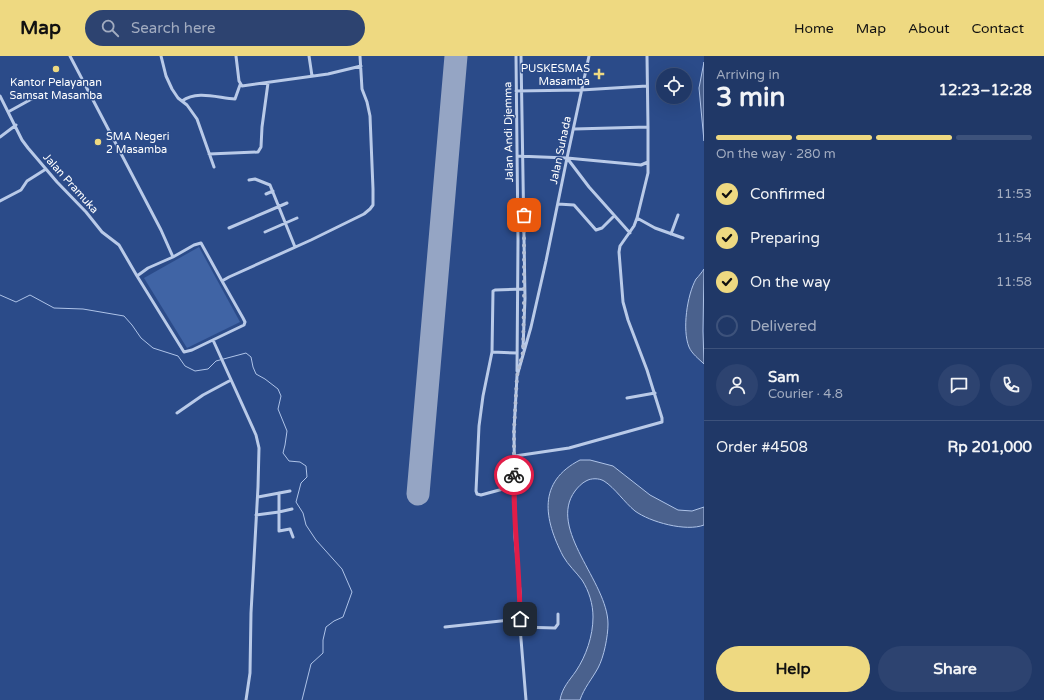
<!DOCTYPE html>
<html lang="en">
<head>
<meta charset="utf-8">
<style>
  body { margin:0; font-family:"Varela Round",sans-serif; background:#2d4370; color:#f1f3f6; height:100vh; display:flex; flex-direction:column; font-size:15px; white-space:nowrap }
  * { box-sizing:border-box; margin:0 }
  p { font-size:13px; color:#a2acc0 }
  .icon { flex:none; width:22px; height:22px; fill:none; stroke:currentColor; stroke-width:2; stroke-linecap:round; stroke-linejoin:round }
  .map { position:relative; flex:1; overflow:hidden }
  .panel { display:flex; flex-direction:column; background:#203867; width:340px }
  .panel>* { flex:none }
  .fabs { position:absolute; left:656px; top:12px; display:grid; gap:8px }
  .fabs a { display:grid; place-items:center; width:36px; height:36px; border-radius:50%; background:#203867; box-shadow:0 4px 16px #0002,0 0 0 1px #3d527b; font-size:20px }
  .pin { position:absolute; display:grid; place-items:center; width:34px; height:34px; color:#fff; margin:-17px; border-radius:8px; box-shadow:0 2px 6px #0006 }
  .courier { position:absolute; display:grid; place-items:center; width:40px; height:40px; margin:-20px; border:3px solid #e11d48; border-radius:50%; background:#fff; color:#222; box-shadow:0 1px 5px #0007 }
  .summary em { font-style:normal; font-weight:700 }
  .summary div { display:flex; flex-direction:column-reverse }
  .summary { display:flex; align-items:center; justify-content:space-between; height:68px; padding:0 12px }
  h1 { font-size:26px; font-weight:700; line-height:30px }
  .bar { display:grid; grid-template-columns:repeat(4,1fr); gap:6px 4px; align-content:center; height:48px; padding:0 12px }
  .bar i { height:5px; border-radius:3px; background:#3d527b }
  .bar .current { background:#eed981 }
  .bar p { grid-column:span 4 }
  .line { display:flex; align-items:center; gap:10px; padding:0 12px; border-top:1px solid #3d527b }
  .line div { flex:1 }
  .round { display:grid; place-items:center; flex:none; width:42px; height:42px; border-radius:21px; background:#2d4370 }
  ol { padding:0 12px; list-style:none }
  li { display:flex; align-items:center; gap:12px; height:44px }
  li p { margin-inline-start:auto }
  li .icon { padding:4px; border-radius:50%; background:#eed981; color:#111; stroke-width:4 }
  li:last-child { color:#a2acc0 }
  li i { width:22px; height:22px; border:2px solid #3d527b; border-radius:50% }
  .primary-button { display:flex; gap:8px; margin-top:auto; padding:8px 12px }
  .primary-button a { flex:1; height:46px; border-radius:24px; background:#eed981; color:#111; font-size:16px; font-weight:700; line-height:46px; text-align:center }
  .primary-button a+a { background:#2d4370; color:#f1f3f6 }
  header { display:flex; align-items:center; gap:24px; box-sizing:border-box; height:56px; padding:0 20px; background:#eed981; color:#111 }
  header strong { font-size:19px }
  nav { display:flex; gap:22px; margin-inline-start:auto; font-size:14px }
  .search { width:280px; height:36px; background:#2d4370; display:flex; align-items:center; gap:10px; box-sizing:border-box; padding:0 14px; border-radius:22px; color:#a2acc0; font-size:15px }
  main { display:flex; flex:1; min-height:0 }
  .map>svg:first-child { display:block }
  .green { fill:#4064a5 }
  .water { fill:#4a618d; stroke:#aec3e8 }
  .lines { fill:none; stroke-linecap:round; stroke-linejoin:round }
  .stream { stroke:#aec3e8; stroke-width:1 }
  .runway { stroke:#95a5c4; stroke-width:23 }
  .street { stroke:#b9cae8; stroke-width:3 }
  .done { stroke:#b5c0d6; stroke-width:4; stroke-dasharray:0 7.2 }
  .route { stroke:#e11d48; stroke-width:5 }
  .poi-dot { fill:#eed981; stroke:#2b4b89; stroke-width:1.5 }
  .labels { text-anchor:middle; stroke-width:3; stroke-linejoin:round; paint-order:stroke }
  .poi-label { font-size:11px; fill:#fff; stroke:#2b4b89; text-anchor:end }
  .street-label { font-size:11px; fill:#fff; stroke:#2b4b89 }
</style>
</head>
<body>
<header>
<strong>Map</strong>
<div class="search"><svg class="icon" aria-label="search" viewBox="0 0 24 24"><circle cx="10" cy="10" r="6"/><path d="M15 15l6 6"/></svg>Search here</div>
<nav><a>Home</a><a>Map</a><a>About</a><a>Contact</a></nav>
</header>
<main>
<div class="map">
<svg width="704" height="644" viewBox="0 0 704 644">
  <rect width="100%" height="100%" fill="#2b4b89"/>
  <path class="green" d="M199 191 240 266 187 292 144 222Z"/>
  <path class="water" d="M704 6V85L699 32Z
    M704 213 703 275 704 308C699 303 692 298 689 291 682 274 687 239 696 223 699 220 702 216 704 213Z
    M580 404H590L613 410 650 439 678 454 692 455 704 451V469C686 476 650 466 635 455 624 446 615 432 604 425 599 422 591 422 586 425 582 427 578 431 575 435 547 473 608 526 608 568 608 580 604 601 598 612 592 623 584 632 580 644H560C562 632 569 625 576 615 586 600 593 580 593 561 593 548 589 535 582 524 576 516 568 509 563 500 544 463 537 426 580 404Z"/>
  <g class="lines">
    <path class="stream" d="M0 239 16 246 30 239 54 252 83 253 124 260 132 269 141 282 153 292 178 300 185 310 195 315 208 313 216 305 246 297 251 301 253 311 256 318 265 323 278 333 281 340 278 353 287 375 285 389 283 397 289 405 300 406 306 410 307 421 301 427 296 446 303 457 306 469 316 484 342 513 352 536 343 561 334 565 326 571 323 584V597L311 608 302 644"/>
    <path class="runway" d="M418 438 456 0"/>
    <path class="street" d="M70 0 161 174 173 201 194 189 201 187 222 225 229 221 311 184 364 158 370 153 373 149V133L370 60 367 46 362 33 360 0
      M161 0 166 20 172 33 178 42 187 49 197 63 214 111
      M236 0 239 25 242 30 328 18 361 10
      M309 0 312 20
      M516 0 518 184 517 315
      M521 0 525 242 523 292
      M516 35 581 34 647 30
      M0 40 22 84 28 92 57 126 86 156 102 176 119 189 137 220
      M182 45C197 34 218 42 235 43L240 29
      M8 56 37 40
      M574 73 648 71
      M0 81 16 69
      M209 98 258 96 261 91 262 71 268 27
      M517 100 567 102 641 109 648 106V71L647 0
      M567 102 589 131 630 177
      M249 124 255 123 270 129 295 191
      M266 138 273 135
      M0 145 21 134 27 125 46 113
      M558 148 574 149 596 174 602 172 614 160
      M637 162 655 172 683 182
      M229 172 287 147
      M265 176 297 162
      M671 178 678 159
      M173 201 148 212 137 220 184 296 192 294 244 269 245 266 243 262 222 225
      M213 284 256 379 259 392 258 431 251 557 250 617 246 644
      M492 296 517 297
      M627 342 655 337
      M177 357 203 339 231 324
      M515 400 569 392 662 366V362L647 314 628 264 623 246 619 196 620 190 634 170 637 162 648 117V106
      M514 430 481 439 477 438 476 435 479 370 483 340 492 296 493 235 495 234 524 233
      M279 437V475L290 473 293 481
      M258 441 290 435
      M256 459 279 456 292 453
      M445 571 520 563
      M520 571 555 572 558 568V558
      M526 644 520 571V536L515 481 514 374 517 320 531 271 546 205 567 102 589 0"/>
  </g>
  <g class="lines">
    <path class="done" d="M514 419V374L517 320 523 296 524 242V159"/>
    <path class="route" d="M514 419C513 467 520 515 520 563"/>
  </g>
  <g class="poi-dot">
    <circle cx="56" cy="13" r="4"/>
    <path d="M597 12h4v4h4v4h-4v4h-4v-4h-4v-4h4z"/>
    <circle cx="98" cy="86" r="4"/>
  </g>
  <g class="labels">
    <g class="poi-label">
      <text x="590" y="16">PUSKESMAS<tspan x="590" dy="13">Masamba</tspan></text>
      <text x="56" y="30" text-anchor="middle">Kantor Pelayanan<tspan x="56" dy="13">Samsat Masamba</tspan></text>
      <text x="106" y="84" text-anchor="start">SMA Negeri<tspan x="106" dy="13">2 Masamba</tspan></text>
    </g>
    <g class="street-label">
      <text transform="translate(508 76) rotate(-91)" y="4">Jalan Andi Djemma</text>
      <text transform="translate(560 94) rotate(-78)" y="4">Jalan Suhada</text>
      <text transform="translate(71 127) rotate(48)" y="4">Jalan Pramuka</text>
    </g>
  </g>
</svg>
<div class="fabs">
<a><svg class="icon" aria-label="locate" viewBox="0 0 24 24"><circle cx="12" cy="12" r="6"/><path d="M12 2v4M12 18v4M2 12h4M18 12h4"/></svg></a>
</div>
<div class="pin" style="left:524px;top:159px;background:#ea580c"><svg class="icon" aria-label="bag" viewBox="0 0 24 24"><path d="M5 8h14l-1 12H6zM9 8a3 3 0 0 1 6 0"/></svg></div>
<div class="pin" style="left:520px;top:563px;background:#1f2937"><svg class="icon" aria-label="home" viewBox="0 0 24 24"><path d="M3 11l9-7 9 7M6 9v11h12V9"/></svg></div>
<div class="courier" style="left:514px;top:419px"><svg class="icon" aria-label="bike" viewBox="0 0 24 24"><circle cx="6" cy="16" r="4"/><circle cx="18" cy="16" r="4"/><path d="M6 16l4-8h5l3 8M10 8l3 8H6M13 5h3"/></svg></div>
</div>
<section class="panel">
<div class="summary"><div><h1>3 min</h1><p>Arriving in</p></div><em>12:23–12:28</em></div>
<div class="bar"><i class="current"></i><i class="current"></i><i class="current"></i><i></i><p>On the way · 280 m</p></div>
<ol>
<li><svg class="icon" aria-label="check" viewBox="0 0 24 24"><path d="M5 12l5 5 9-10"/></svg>Confirmed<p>11:53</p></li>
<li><svg class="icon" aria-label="check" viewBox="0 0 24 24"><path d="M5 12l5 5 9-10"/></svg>Preparing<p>11:54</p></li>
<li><svg class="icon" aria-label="check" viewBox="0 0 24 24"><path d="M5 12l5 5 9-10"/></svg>On the way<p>11:58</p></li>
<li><i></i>Delivered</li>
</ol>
<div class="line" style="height:72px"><a class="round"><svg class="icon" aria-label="person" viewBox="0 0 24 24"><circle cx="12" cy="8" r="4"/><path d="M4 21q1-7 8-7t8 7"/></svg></a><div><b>Sam</b><p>Courier · 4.8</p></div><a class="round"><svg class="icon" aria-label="chat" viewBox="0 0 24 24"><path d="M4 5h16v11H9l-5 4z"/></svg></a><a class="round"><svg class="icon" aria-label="phone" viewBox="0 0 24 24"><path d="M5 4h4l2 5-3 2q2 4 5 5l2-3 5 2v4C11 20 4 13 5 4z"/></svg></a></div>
<div class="line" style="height:52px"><div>Order #4508</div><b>Rp 201,000</b></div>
<div class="primary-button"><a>Help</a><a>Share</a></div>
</section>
</main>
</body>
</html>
